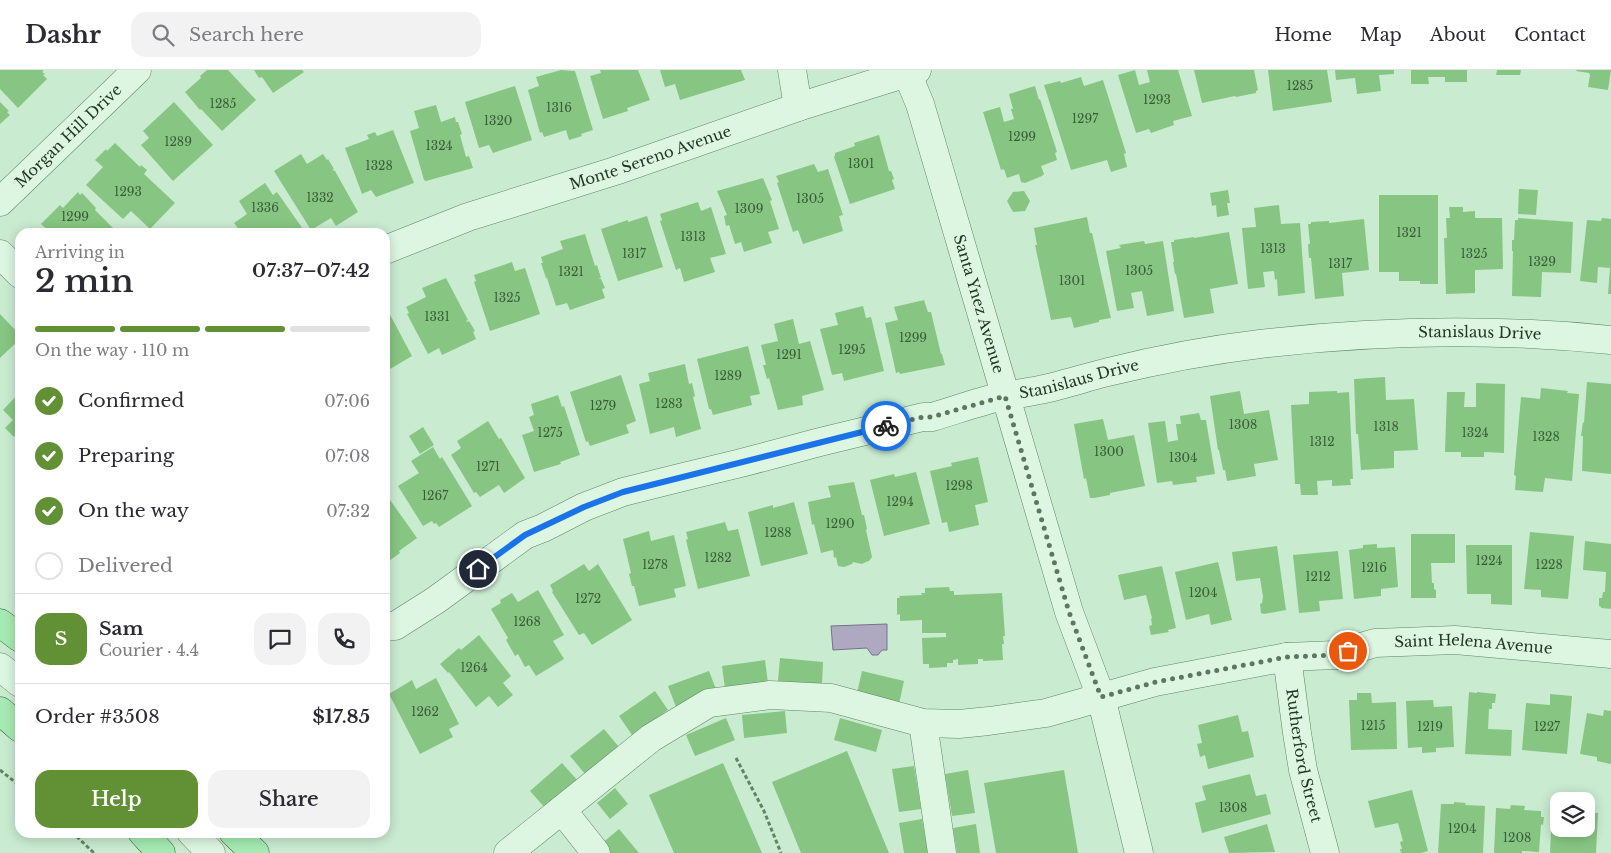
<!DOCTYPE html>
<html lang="en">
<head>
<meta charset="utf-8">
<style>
  body { margin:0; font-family:"Libre Baskerville",serif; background:#f2f2f3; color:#2b2b33; height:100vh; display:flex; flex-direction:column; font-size:19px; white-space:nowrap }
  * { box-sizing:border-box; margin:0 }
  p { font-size:16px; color:#7c7c81 }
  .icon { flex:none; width:28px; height:28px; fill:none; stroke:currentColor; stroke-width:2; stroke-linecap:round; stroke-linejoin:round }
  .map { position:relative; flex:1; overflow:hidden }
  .details { position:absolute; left:15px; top:158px; width:375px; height:610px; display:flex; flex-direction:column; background:#fff; border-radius:15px; box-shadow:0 2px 12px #0003 }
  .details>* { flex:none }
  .controls { position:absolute; left:1550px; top:722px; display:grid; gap:10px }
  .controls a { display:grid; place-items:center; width:45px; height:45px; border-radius:10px; background:#fff; box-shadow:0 2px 12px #0003; font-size:25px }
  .pin { position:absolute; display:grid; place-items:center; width:42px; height:42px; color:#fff; margin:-21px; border:2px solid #fff; border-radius:50%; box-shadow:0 1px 5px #0007 }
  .courier { position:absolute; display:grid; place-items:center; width:50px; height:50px; margin:-25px; border:4px solid #1a73e8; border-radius:50%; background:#fff; color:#222; box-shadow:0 1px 6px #0007 }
  .overview em { font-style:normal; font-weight:600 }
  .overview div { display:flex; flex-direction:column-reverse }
  .overview { display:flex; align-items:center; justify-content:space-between; height:85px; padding:0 20px }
  h1 { font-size:32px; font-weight:600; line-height:38px }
  .bar { display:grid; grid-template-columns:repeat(4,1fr); gap:8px 5px; align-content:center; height:60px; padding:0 20px }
  .bar i { height:6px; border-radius:4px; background:#e1e1e2 }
  .bar .active { background:#629034 }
  .bar p { grid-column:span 4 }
  .line { display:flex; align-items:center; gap:12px; padding:0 20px; border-top:1px solid #e1e1e2 }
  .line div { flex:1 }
  .round { display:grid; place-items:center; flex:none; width:52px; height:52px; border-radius:15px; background:#f2f2f3 }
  ol { padding:0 20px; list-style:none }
  li { display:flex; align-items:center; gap:15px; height:55px }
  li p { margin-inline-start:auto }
  li .icon { padding:5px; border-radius:50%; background:#629034; color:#fff; stroke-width:4 }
  li:last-child { color:#7c7c81 }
  li i { width:28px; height:28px; border:2px solid #e1e1e2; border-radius:50% }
  .cta { display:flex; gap:10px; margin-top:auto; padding:10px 20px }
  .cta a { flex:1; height:58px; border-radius:15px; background:#629034; color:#fff; font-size:20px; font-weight:600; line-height:58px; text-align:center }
  .cta a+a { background:#f2f2f3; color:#2b2b33 }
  header { display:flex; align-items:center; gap:30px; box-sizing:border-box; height:70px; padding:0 25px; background:#fff; border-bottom:1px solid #e1e1e2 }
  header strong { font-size:24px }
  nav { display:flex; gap:28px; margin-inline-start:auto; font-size:18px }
  .search { width:350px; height:45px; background:#f2f2f3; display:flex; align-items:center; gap:12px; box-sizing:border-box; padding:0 18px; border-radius:15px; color:#7c7c81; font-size:19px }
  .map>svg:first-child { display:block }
  .water { fill:#aea9c0; stroke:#78708e }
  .building { fill:#87c682 }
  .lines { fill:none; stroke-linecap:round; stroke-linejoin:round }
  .minor-casing { stroke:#5f8661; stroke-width:29 }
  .major-casing { stroke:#335433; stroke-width:29 }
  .path { stroke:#5f8661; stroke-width:3; stroke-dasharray:4 2.5; stroke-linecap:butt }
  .minor { stroke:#dcf6e1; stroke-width:28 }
  .major { stroke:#a5eab2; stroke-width:28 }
  .done { stroke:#5c775e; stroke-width:5; stroke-dasharray:0 9 }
  .route { stroke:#1a73e8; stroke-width:6 }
  .labels { text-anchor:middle; stroke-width:4.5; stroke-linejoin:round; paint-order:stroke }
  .number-label { font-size:12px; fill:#3a5c39 }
  .street-label { font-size:15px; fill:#213821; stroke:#d8f3de }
</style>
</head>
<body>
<header>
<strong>Dashr</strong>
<div class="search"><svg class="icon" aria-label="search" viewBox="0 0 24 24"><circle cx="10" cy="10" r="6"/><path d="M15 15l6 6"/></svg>Search here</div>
<nav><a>Home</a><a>Map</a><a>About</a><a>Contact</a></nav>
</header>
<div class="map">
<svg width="1611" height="783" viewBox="0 0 1611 783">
  <rect width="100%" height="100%" fill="#c9ebd0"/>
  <path class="water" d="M887 554V580H882L878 585H872L867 578 833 580 831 556Z"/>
  <path class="building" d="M0 0H44L42 2 45 4 43 5 47 9 18 38 0 19Z
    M207 0H228L256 30 222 61 201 39 200 40 185 22 201 8 200 6Z
    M254 0H302L304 2 273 23 262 7 259 8Z
    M561 0 575 1 593 60 581 64 582 66 569 70 566 60 544 67 542 62 540 63 528 20 539 16 536 7Z
    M600 0H638L650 30 627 38 628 41 603 49 590 6 601 3Z
    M660 0H741L745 10 680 30 675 14 665 17Z
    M1135 0 1139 15 1150 12 1147 0H1178L1192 46 1173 51 1174 55 1151 63 1149 59 1136 63 1118 5Z
    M1194 0H1254L1258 20 1256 21V23L1236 27 1235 26 1202 33Z
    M1268 0H1327L1332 32 1273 41Z
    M1335 0H1394V4L1379 5 1381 21 1357 24 1355 8 1336 10Z
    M1411 0H1467V12H1445V7H1428L1429 14H1411Z
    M1497 0H1521L1520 5H1496Z
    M1577 0H1611L1608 20 1588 17 1590 5 1589 3 1576 1Z
    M1081 7 1084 16 1103 10 1126 83 1124 84 1127 97 1111 102 1107 90 1071 100 1044 15 1060 11 1061 13Z
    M515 16 532 70 493 83 489 75 479 78 465 32Z
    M1035 16 1039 30 1040 29 1057 82 1055 83 1057 90 1041 96 1044 104 1042 106 1025 113 1021 112 1019 104 1007 108 1004 99 1001 100 983 42 1000 37 1004 52 1014 49 1011 39H1013L1009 24Z
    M0 32 9 41 7 42 10 45 0 54Z
    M174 32 213 75 173 111 141 75 149 68 143 61Z
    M436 35 441 52 455 47 456 52H458L462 64 460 65 466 87 469 86 473 98 426 111 424 110 410 61 419 58 414 41Z
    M393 60 414 113 376 127 371 120 362 124 345 78 369 69 367 65 375 62 377 66Z
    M879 65 889 101H891L894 109 892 110 895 119 850 134 834 87 835 86V83L855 76 854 73Z
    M115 73 140 97 141 95 147 100 144 104 175 133 150 159 131 141 123 149 86 115 103 97 95 90 106 79 107 81Z
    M301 84 307 94 323 84 327 90 328 89 334 99 332 100 335 101 358 142 336 156 331 148 311 160 274 101Z
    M814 94 818 102 828 99 843 145 839 146 843 161 803 174 798 160 793 162 777 113 779 112 776 106Z
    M763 108 772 130 770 131 779 159 768 162 772 173 744 182 741 172 735 174 729 155 726 156 724 146 727 145 717 121Z
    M265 113 273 125 277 122 305 162H241L234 153 247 144 239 131Z
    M1519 119 1538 120 1536 145 1518 144Z
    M1228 120 1230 133H1227L1229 145 1217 147 1216 135 1212 136 1210 123Z
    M1024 121 1030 131 1025 141 1013 142 1007 131 1013 122Z
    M78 122 80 125 82 123 96 138 95 140 115 160 113 162H50L41 154 60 135 63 138Z
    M1379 125H1438V214H1420V211H1399V202H1379Z
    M698 132 701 141 711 137 726 184 710 188 715 202 684 212 680 198 676 200 660 151 662 150 660 144Z
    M1279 135 1281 154 1300 153 1305 223 1278 226 1277 209 1275 210 1274 201 1263 202 1265 217 1248 219 1242 158 1256 157 1254 138Z
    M1449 137H1463V142L1475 141V148H1502L1503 199 1475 200V223L1446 224 1444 168H1447L1446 148H1450Z
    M647 146 663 197 618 211 601 159 628 150V152Z
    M1087 147 1090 163H1092L1111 248 1099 250V252L1074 258 1071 247 1051 250 1035 175H1037L1034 158Z
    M1518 148 1573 152 1571 203 1542 202 1541 227 1512 226 1513 181H1512V170H1514L1515 150H1518Z
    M1602 148 1611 149V224H1608L1610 198 1598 197 1597 213 1580 211 1587 150 1601 151Z
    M1364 149 1369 200 1342 203 1344 226 1315 229 1311 188H1309L1308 174H1310L1308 154H1311V152L1329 151V153Z
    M1229 162 1238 214 1210 219 1214 243 1184 248 1176 204H1175L1173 192H1174L1171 172H1174V170L1194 167V168Z
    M585 164 595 196 597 195 601 208 598 209H601L605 218 602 219 605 228 570 240 567 233 556 236 547 208H546L541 193H543L541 187 563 179 560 171Z
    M1144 171 1145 174 1163 171 1174 241 1147 246 1142 221 1131 223 1134 238 1117 241 1106 181 1121 178 1119 175Z
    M512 192 515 201 525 198 540 244 490 261 474 212 476 211 474 205Z
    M446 208 468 250 466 251 467 252 469 251 475 261 473 262 476 269 442 285 439 278 428 284 407 244 409 243 406 237 426 227 422 218Z
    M924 230 928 242H931L941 284H942L945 295 900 304 899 302 896 303 885 253 898 250 894 237Z
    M863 236 866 248 871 247 884 301 844 311 842 303 832 305 820 259 838 255 835 243Z
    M387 239 412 286 385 302V240Z
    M0 244 20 265V269L0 288Z
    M793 249 799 274 810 271 824 320 802 326 803 335 778 340 769 308 767 309 763 295H766L761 275 778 271 774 254Z
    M748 276 760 324 750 326 752 335 713 345 711 339H709L697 289Z
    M685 294 689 314 692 313 695 326 693 327 701 359 676 367 674 357 650 364 639 314 650 311 648 303Z
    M621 305 636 351 626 355 629 363 590 376 588 371 586 372 570 322Z
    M1385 307 1386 330 1414 329 1418 380 1394 381V398L1361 400 1358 364H1356L1354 309Z
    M1587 312 1611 314V404L1582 401 1583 366H1581L1583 352 1584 353Z
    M1476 313 1505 314 1504 383 1484 382V387H1461V382H1445L1447 322H1465L1464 337H1476Z
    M1541 318 1568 321 1567 323 1579 324 1572 411 1545 408 1543 422 1515 420 1516 406 1514 405 1521 327 1540 329Z
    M1240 321 1244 344 1269 340 1278 390 1254 394 1256 406 1227 411 1225 400H1223L1219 380H1218L1210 326Z
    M1337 321V323L1349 322 1353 409H1350L1351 415 1332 416V410L1317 411 1318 425H1301L1300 414H1295L1291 335 1309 334V322Z
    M20 322V360L14 367 5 358 13 350 3 340Z
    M558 325 562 337 564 336 580 385 560 392 561 394 534 402 522 365 534 361 529 347 534 345 531 334Z
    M1199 343 1201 350H1206L1215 404 1196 407 1197 412 1173 415 1172 411 1157 413 1148 353 1165 351 1168 372 1178 370 1176 354H1181L1180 346Z
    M1103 349 1108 370 1134 365 1145 416 1110 423V425L1094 428H1090L1086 408 1084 409 1074 354Z
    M488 351 499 369 501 368 525 408 504 423 499 415 480 427 476 422 474 423 451 385 461 378 457 371Z
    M423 357 434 375 420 384 409 366Z
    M433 377 440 389 442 387 472 436 439 457 436 453 434 454 432 451 423 456 398 416 419 403 411 391Z
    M978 387 988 432 975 435 979 455 949 462 947 452 942 453 930 401 952 396 951 393Z
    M916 402 930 454 884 466 870 410 894 404 895 407Z
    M854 412 862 445H864L867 459 866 460 872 487 869 491 866 492 862 494 853 492 852 494 844 497 838 496 836 487 834 488 833 480 821 483 814 454 812 455 808 432 831 427 828 416Z
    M388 427 417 468 399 481 400 483 385 494V428Z
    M794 432 808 484 761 496 748 442 773 435V438Z
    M725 452 728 461 738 459 750 506 698 519 686 470 688 469 686 462Z
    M649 461 651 471 674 465 686 516 674 519 676 527 639 536 634 516H632L629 504 631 503 623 469Z
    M1530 462 1574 466 1568 529 1541 527V520L1524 519Z
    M1411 464H1455V493H1431L1432 513H1434V519L1436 520V528H1411Z
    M1585 471 1611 474V539L1601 538V537L1599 536V528H1602L1603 522H1605L1606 502 1583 500Z
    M1377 474V478L1395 477 1398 517 1381 519V526L1354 529 1349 480 1363 478V475Z
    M1466 475H1512V535L1491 534V524H1467Z
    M1277 476 1286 540 1264 544 1261 543 1260 534 1262 533 1263 527 1260 508 1236 511 1232 482Z
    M1338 481 1343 529 1319 531 1320 541 1299 543 1293 485Z
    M1218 492 1232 550 1211 555 1209 544 1186 550 1175 502Z
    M584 494 589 501 598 494 632 550 592 575 584 563 579 565 552 522 553 521 550 515Z
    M1162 496 1176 558 1168 560 1169 562 1151 565 1149 556 1152 555 1151 549 1152 548 1146 525 1124 530 1118 505Z
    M949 517 950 521H954V525L1002 523 1005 566H1003L1004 574H1002L1003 590 983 591V589H978V594L958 595V589L953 590V593H947V597L929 598V594H923L922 568 946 567V563H922V550L900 551V544L897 545V528H900L899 526 922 525 921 523H925V518Z
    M538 520 564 565 553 571 564 589 536 606 529 595 525 597 518 584 515 586 506 570 508 568 491 539 501 533 500 530 512 523 518 532Z
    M479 565 511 606 503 613 513 625 498 637 489 626 476 637 449 602 448 603 440 594 459 578 461 580Z
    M780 588 823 592 822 615 778 611Z
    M765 590 768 613 725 619 722 596Z
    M709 601 717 622 676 637 668 616Z
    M862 601 904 611 899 634 857 623Z
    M436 608 459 654 449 659 453 667 420 684 389 624 412 610 416 619Z
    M655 621 668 640 632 665 619 646Z
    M1469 622 1477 623V622L1496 624 1495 633H1492V639H1489L1488 659 1512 660 1511 686 1465 684Z
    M1357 623H1371L1372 633 1396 632 1397 679 1351 680 1349 630H1357Z
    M1550 624 1572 626 1567 684 1522 680 1526 633 1550 635Z
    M1433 630 1434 637 1452 636 1454 677 1436 678V682L1422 683V677L1408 678 1406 631Z
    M1604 640 1611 641V694L1597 691V687L1580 684 1587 643 1603 646Z
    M785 641 787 663 744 668 742 645Z
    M1238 645 1242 662 1248 661 1254 687 1208 699 1205 685 1200 687 1197 674 1202 673 1198 655Z
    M726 648 735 670 695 686 686 665Z
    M840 648 882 660 876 682 834 670Z
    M604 659 619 677 585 704 570 686Z
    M847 681 889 783H801L772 712Z
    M562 693 578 711 545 738 530 721Z
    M723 693 762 783H674L649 725Z
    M914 696 921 739 899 742 892 699Z
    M968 700 975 743 952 746 945 704Z
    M1064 700 1078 783H996L984 713Z
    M1250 704 1256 726 1266 724 1271 744 1202 763 1195 733 1206 730 1202 716Z
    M615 718 628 734 610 749 597 733Z
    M1412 720 1428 781 1421 783H1401L1400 779H1402L1400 772 1403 771 1398 753 1375 758 1368 731Z
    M1454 732 1466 733 1465 735 1485 736 1483 783H1438L1441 734H1454Z
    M1511 735 1525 736 1524 740 1541 741V747H1544L1543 755 1541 754 1539 782 1522 781V783H1494L1496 738 1510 739Z
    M1552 741 1559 742V759H1586V743H1598L1596 783H1550Z
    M922 749 928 783H904L899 753Z
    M976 754 980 783H957L953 758Z
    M1267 754 1275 782 1229 783 1224 767Z
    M619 759 639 783H608L601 774Z"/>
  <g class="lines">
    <g class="minor-casing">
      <g id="minor">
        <path d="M792 0 798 37"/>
        <path id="s1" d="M907 3 920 34 1069 542 1101 627 1139 783"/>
        <path id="s2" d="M0 132 137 0"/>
        <path id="s3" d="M385 180 468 147 615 101 798 37 917 0"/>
        <path d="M0 184 20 204"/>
        <path id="s4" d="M385 556H395L436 530 525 465 543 458 584 437 623 422 679 408 741 393 820 372 923 347H932C956 340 980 331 1004 326 1014 324 1025 323 1034 321 1059 317 1083 308 1108 302 1157 290 1209 280 1260 274 1377 260 1494 258 1611 270"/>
        <path id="s5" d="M1287 587 1297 663 1303 700 1325 783"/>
        <path d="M0 597 20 613"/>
        <path d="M923 653 942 783"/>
        <path d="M562 740 596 783"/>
        <path d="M191 762 211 783"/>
        <path id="s6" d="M508 783 651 668 709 633 770 625 831 628 923 653 959 654 989 651 1046 643 1155 612 1287 587 1335 585 1375 573 1455 570 1611 584"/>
      </g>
    </g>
    <g class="major-casing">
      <path id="major" d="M0 553 20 568
        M0 641 20 658
        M142 762 161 783
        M233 762 255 783"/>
    </g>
    <path class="path" d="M736 688 764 741 781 783
      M0 700 20 716
      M72 762 94 783"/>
    <use href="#minor" class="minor"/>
    <use href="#major" class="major"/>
  </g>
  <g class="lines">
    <path class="done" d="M886 356 923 347H932L1005 326 1069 542 1101 627 1156 612 1287 587 1335 585 1348 581"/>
    <path class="route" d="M478 499 525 465 584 437 623 422 886 356"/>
  </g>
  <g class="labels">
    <g class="number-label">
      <text x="1300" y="20">1285</text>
      <text x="1157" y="34">1293</text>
      <text x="223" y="38">1285</text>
      <text x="559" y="42">1316</text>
      <text x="1085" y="53">1297</text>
      <text x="498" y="55">1320</text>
      <text x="1022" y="71">1299</text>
      <text x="178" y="76">1289</text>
      <text x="439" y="80">1324</text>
      <text x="861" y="98">1301</text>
      <text x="379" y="100">1328</text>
      <text x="128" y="126">1293</text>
      <text x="320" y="132">1332</text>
      <text x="810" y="133">1305</text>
      <text x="265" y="142">1336</text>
      <text x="749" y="143">1309</text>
      <text x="75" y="151">1299</text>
      <text x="1409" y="167">1321</text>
      <text x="693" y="171">1313</text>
      <text x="1273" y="183">1313</text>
      <text x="634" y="188">1317</text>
      <text x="1474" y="188">1325</text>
      <text x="1542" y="196">1329</text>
      <text x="1340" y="198">1317</text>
      <text x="1139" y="205">1305</text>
      <text x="571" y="206">1321</text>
      <text x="1072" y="215">1301</text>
      <text x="507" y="232">1325</text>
      <text x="437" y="251">1331</text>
      <text x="913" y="272">1299</text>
      <text x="852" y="284">1295</text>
      <text x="789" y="289">1291</text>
      <text x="728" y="310">1289</text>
      <text x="669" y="338">1283</text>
      <text x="603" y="340">1279</text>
      <text x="1243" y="359">1308</text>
      <text x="1386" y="361">1318</text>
      <text x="550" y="367">1275</text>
      <text x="1475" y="367">1324</text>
      <text x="1546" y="371">1328</text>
      <text x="1322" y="376">1312</text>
      <text x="1109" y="386">1300</text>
      <text x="1183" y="392">1304</text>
      <text x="488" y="401">1271</text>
      <text x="959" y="420">1298</text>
      <text x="435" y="430">1267</text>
      <text x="900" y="436">1294</text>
      <text x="840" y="458">1290</text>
      <text x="778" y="467">1288</text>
      <text x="718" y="492">1282</text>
      <text x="1489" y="495">1224</text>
      <text x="655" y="499">1278</text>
      <text x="1549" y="499">1228</text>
      <text x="1374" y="502">1216</text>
      <text x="1318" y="511">1212</text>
      <text x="1203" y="527">1204</text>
      <text x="588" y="533">1272</text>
      <text x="527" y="556">1268</text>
      <text x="474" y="602">1264</text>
      <text x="425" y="646">1262</text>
      <text x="1373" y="660">1215</text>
      <text x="1430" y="661">1219</text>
      <text x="1547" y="661">1227</text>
      <text x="1233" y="742">1308</text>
      <text x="1462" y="763">1204</text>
      <text x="1517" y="772">1208</text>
    </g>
    <g class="street-label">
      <text dy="5" stroke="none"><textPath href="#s2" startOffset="95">Morgan Hill Drive</textPath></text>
      <text dy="5" stroke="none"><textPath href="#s3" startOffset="281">Monte Sereno Avenue</textPath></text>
      <text dy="5" stroke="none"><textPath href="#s1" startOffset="242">Santa Ynez Avenue</textPath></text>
      <text dy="5" stroke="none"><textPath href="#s4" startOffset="1151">Stanislaus Drive</textPath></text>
      <text dy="5" stroke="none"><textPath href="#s4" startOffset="746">Stanislaus Drive</textPath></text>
      <text dy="5" stroke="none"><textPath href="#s6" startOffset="1029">Saint Helena Avenue</textPath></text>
      <text dy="5" stroke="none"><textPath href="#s5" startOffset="100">Rutherford Street</textPath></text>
    </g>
  </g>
</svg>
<div class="controls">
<a><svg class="icon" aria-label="layers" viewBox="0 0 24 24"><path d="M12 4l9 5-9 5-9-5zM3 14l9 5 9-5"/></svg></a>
</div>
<div class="pin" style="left:1348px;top:581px;background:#ea580c"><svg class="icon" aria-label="bag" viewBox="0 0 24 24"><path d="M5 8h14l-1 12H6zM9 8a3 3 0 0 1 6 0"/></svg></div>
<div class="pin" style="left:478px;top:499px;background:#1f2937"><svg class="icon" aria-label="home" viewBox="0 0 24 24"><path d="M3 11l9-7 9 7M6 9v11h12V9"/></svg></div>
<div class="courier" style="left:886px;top:356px"><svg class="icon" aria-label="bike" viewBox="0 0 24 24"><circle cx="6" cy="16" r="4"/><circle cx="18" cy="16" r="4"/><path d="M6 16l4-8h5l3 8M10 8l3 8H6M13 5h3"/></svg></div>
<section class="details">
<div class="overview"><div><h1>2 min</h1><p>Arriving in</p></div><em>07:37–07:42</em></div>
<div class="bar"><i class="active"></i><i class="active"></i><i class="active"></i><i></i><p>On the way · 110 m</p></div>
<ol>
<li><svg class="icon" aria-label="check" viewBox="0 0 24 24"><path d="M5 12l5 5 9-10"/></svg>Confirmed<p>07:06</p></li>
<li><svg class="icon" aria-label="check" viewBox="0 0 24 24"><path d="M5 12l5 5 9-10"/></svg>Preparing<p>07:08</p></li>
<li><svg class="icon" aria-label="check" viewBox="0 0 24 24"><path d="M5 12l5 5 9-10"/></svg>On the way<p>07:32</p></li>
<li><i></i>Delivered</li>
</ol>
<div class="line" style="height:90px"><b class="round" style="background:#629034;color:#fff">S</b><div><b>Sam</b><p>Courier · 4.4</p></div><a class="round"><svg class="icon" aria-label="chat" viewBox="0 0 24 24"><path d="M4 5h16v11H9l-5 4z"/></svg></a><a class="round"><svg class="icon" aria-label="phone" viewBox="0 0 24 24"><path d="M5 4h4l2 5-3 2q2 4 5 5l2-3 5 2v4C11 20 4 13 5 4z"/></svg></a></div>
<div class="line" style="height:65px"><div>Order #3508</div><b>$17.85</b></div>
<div class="cta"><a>Help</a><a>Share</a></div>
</section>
</div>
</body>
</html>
